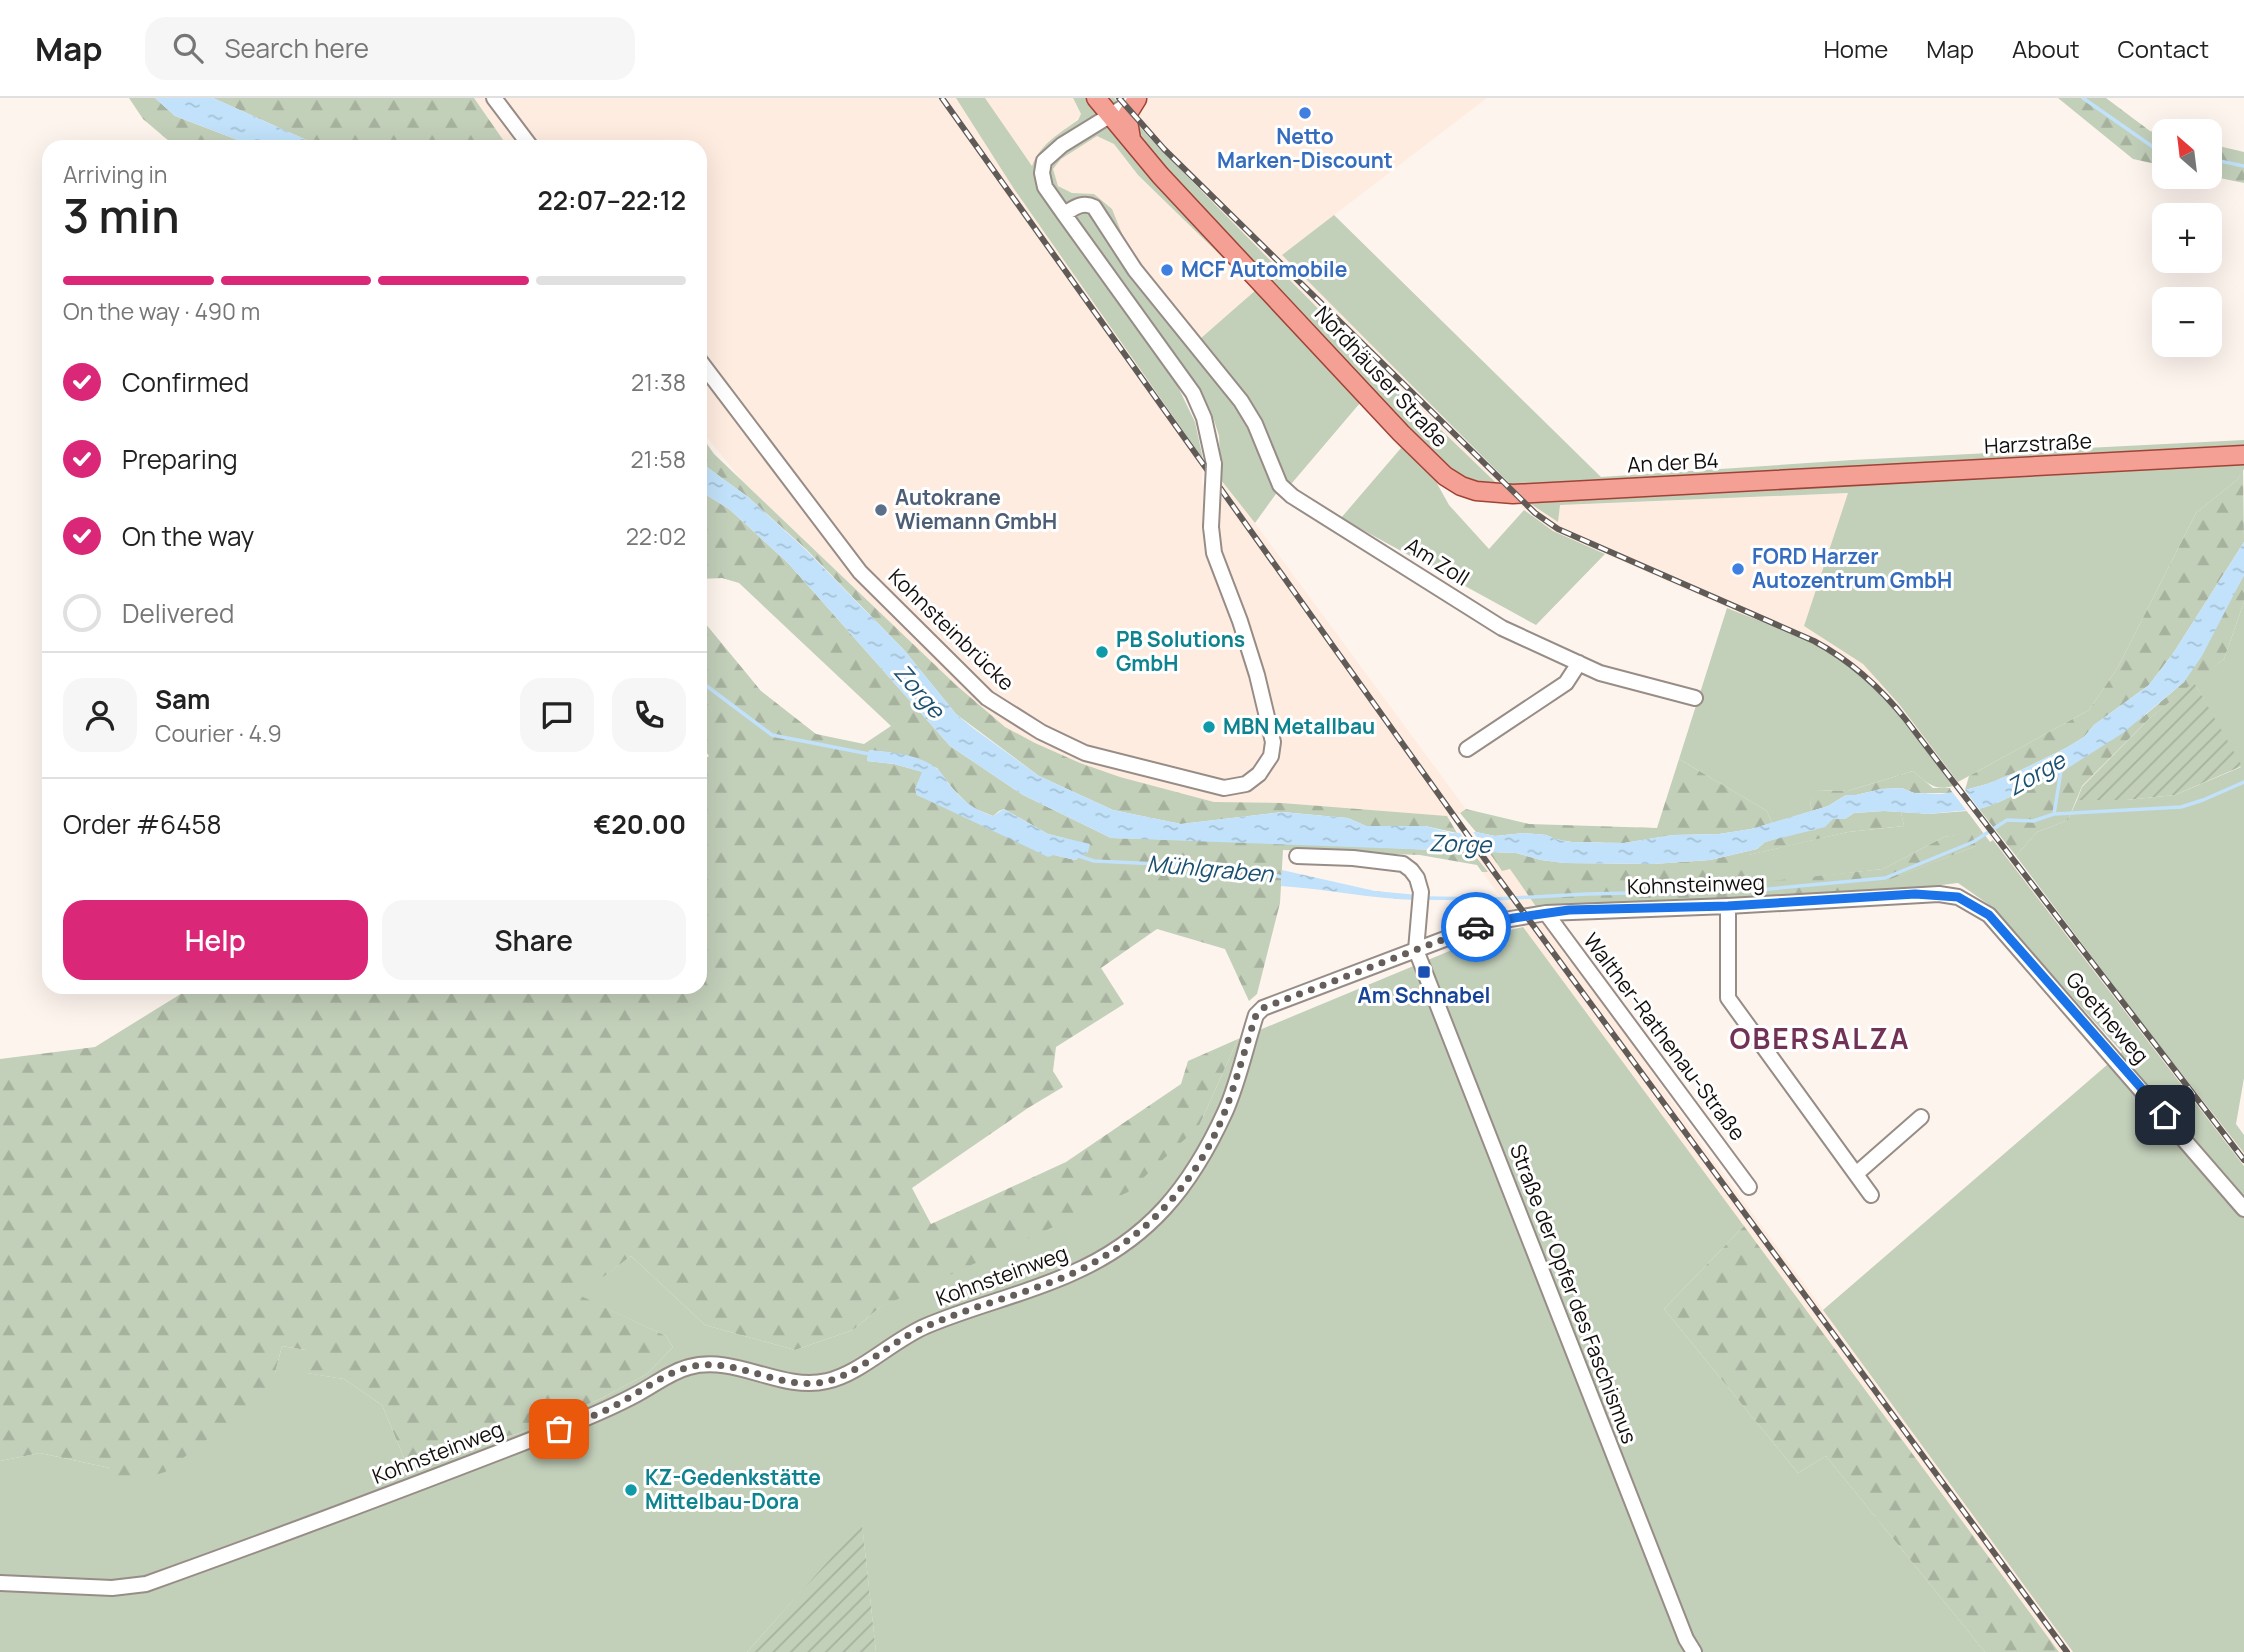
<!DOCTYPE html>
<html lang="en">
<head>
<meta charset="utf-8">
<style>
  body { margin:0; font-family:Manrope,sans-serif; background:#f6f6f6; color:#222; height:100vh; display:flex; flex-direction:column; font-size:26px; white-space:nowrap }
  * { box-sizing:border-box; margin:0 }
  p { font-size:23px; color:#767676 }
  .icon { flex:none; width:38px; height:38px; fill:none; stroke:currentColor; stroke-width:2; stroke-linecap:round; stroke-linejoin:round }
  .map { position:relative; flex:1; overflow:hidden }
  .sheet { position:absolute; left:42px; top:42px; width:665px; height:854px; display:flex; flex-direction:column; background:#fff; border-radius:21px; box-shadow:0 7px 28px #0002 }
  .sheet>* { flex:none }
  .needle { width:46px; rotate:332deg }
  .controls { position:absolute; left:2152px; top:21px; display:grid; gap:14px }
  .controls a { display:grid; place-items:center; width:70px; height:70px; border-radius:14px; background:#fff; box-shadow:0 7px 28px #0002; font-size:35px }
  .pin { position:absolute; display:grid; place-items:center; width:60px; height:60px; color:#fff; margin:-30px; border-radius:14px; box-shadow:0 4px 10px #0006 }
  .courier { position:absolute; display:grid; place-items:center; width:70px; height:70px; margin:-35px; border:5px solid #1a73e8; border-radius:50%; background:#fff; color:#222; box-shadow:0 2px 9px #0007 }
  .headline em { font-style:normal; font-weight:600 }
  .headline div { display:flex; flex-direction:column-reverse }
  .headline { display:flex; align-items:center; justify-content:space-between; height:119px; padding:0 21px }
  h1 { font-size:46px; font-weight:600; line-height:52px }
  .bar { display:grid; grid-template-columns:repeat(4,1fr); gap:10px 7px; align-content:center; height:84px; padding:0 21px }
  .bar i { height:9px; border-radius:5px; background:#e0e0e0 }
  .bar .on { background:#db2777 }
  .bar p { grid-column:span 4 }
  .line { display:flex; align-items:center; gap:18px; padding:0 21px; border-top:2px solid #e0e0e0 }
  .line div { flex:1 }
  .round { display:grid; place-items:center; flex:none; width:74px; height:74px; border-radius:21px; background:#f6f6f6 }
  ol { padding:0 21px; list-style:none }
  li { display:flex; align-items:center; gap:21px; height:77px }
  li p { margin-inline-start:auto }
  li .icon { padding:7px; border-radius:50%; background:#db2777; color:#fff; stroke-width:4 }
  li:last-child { color:#767676 }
  li i { width:38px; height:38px; border:4px solid #e0e0e0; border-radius:50% }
  .primary-button { display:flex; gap:14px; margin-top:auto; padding:14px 21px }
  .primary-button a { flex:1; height:80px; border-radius:21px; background:#db2777; color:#fff; font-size:28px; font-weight:600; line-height:80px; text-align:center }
  .primary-button a+a { background:#f6f6f6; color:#222 }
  header { display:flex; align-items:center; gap:42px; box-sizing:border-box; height:98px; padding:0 35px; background:#fff; border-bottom:2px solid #e0e0e0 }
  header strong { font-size:33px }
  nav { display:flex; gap:38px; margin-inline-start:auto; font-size:24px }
  .search { width:490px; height:63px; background:#f6f6f6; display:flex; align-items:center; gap:18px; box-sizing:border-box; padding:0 24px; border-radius:21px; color:#767676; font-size:26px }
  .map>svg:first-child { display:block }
  .built { fill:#ffece0 }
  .grass { fill:#c2cfb9; fill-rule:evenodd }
  .forest { fill:url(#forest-firs); fill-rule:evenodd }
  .garden { fill:url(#garden-furrows) }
  .water { fill:url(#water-ripples) }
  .pier { fill:#fef4ee }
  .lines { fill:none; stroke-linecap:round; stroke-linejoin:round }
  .stream { stroke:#c1e2fa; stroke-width:3.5 }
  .minor-casing { stroke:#988d86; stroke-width:18 }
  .major-casing { stroke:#a04336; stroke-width:21 }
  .minor { stroke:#fff; stroke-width:14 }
  .major { stroke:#f4a094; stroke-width:18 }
  .rail-casing { stroke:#615b57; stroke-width:6 }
  .rail { stroke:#fff; stroke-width:3.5; stroke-dasharray:10; stroke-linecap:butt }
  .minor-bridge-casing { stroke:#988d86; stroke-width:18; stroke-linecap:butt }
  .minor-bridge { stroke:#fff; stroke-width:14 }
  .done { stroke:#655e5b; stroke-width:7; stroke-dasharray:0 12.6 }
  .route { stroke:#1a73e8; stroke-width:9 }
  .shop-dot { fill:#3f7fe0; stroke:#fff; stroke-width:2.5 }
  .service-dot { fill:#5c6f8a; stroke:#fff; stroke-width:2.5 }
  .culture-dot { fill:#0f9aa8; stroke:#fff; stroke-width:2.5 }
  .transit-dot { fill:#1a4fb4; stroke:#fff; stroke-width:2.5 }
  .labels { text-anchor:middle; stroke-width:6; stroke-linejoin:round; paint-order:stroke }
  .shop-label { font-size:21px; font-weight:bold; fill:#366cbe; stroke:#fff; text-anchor:start }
  .street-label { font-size:21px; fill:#120e0c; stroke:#fff }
  .service-label { font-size:21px; font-weight:bold; fill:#4e5e75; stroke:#fff; text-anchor:start }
  .culture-label { font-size:21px; font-weight:bold; fill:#0d838f; stroke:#fff; text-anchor:start }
  .transit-label { font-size:21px; font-weight:bold; fill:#164399; stroke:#fff }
  .water-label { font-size:23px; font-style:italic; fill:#1b5071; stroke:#fff }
  .district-label { font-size:28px; font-weight:bold; letter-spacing:2px; fill:#723256; stroke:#fff }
</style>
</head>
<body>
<header>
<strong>Map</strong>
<div class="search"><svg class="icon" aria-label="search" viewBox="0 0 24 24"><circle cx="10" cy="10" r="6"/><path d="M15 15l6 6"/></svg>Search here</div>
<nav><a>Home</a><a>Map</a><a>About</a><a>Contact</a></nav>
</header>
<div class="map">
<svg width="2244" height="1554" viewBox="0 0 2244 1554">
  <defs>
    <pattern id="forest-firs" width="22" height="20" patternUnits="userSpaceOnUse" patternTransform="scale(1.75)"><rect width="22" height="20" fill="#c2cfb9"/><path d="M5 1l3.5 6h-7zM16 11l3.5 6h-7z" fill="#a6b19e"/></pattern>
    <pattern id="garden-furrows" width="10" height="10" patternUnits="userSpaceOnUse" patternTransform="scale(1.75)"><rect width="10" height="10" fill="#c2cfb9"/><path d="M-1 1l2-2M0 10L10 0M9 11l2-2" fill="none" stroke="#a6b19e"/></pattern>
    <pattern id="water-ripples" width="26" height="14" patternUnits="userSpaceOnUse" patternTransform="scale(1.75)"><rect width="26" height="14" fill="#c1e2fa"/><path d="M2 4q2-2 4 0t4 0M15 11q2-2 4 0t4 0" fill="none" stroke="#a5c1d5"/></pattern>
  </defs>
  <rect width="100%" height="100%" fill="#fef4ee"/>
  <path class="built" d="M474 0H956L1014 91 1203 361 1202 385 1218 404 1221 382 1255 425 1466 711 1450 722 1447 718 1282 705 1214 704 1120 679 1080 665 1035 645 1005 629 956 587 744 385 700 331V49H508Z
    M985 0H1073L1081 17 1032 68Z
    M1114 0H1487L1282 157 1528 404 1558 423 1559 407 1848 395 1804 528 1863 566 1899 606 1958 684 1953 688 1907 627 1870 586 1844 564 1824 552 1553 433 1535 421 1381 274 1159 50Z
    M1097 37 1114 46 1138 77 1257 193 1200 240 1140 169 1094 96 1072 95 1058 88 1053 71 1061 61Z
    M2003 744 2244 1055V1068L2010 764 1998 748Z
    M1472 754H1489L1501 772 1510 771 1707 1053 2074 1554H2059L1482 774H1487Z"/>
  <path class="grass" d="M956 0H985L1032 68C1041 45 1059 36 1078 22L1081 16 1073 0H1114L1159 50 1381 274 1516 404 1434 380 1449 407 1489 451 1524 412 1553 433 1605 456 1536 527 1341 420 1401 350 1360 305 1292 385 1278 393 1255 425 1221 382 1219 338 1212 316 1196 284 1179 291 1195 324 1203 361 1014 91ZM1097 38 1114 46 1138 77 1256 192 1201 240 1140 169 1129 153 1112 111 1094 96 1072 95 1058 88 1053 71 1061 61Z
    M1334 117 1601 379 1852 362 2244 342V371L2238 381 2196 415 2118 569 2089 612 1958 684 1899 606 1863 566 1804 528 1848 395 1560 407 1558 424 1528 404 1282 157Z
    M2244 504V980L2236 1026 2244 1037V1055L2148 933 2016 758 2037 734 2068 722 2077 702H2127L2175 697 2241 669 2194 584 2224 561Z
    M1727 510C1766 526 1809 539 1843 564 1888 597 1920 645 1953 688 1935 694 1926 684 1913 673L1848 693 1817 692 1810 704 1812 713 1772 725 1767 713 1679 661Z
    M1967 713 1990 744 1993 742 2244 1068V1554H2073L1823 1212 2122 954 1988 806 1958 785 1874 795V787L1976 748 1972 735 1944 739 1883 771 1751 786 1748 757 1848 734 1904 728 1901 714 1928 716Z
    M1523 829 1744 1128 1664 1211 1798 1375 1826 1358 1985 1554H876L862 1426 747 1554H0V1363L40 1355 110 1370 275 1275 282 1248 306 1252 307 1275 344 1281 382 1307 404 1360 517 1336 600 1301 647 1276 673 1249 666 1238 578 1197 631 1158 705 1227 795 1252 853 1232 879 1210 1199 1028 1238 941 1488 837Z"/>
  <path class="forest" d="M129 0H155L175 18 256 49H176L143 21Z
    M213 0H474L508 49H315L311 44Z
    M2058 0H2106L2150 33 2165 37V68L2133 61Z
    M2210 46 2244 54V85L2210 78Z
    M700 336 714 356 956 587 1005 629 1035 645 1080 665 1120 679 1214 704 1282 705 1447 718 1457 735 1425 728H1366L1348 720 1282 714 1181 726 1113 712 1039 678 956 616 904 552 806 451 748 399 700 364Z
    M2243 371 2244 444 2174 554 2149 587 2094 627 2084 639 2066 650 2019 673 1987 686 1965 692 1969 678 2089 612 2118 569 2196 415 2238 381Z
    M700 393 729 411 788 465 950 648 1023 697 1111 740 1275 744 1472 754 1488 774H1482L1477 767 1420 757 1283 752 1280 805 1257 896 1249 903 1225 851 1157 831 1101 870 1124 906 1056 949 1053 973 1063 989 1028 1010 912 1090 931 1126 1066 1064 1181 986 1188 963 1238 941 1199 1028 1128 1094 879 1210 853 1232 795 1252 705 1227 631 1158 579 1197 666 1238 673 1249 647 1276 600 1301 517 1336 404 1360 382 1307 344 1281 306 1275V1252L282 1248 275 1275 280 1285 165 1374 127 1385 116 1381 110 1370 40 1355 0 1363V961L95 949 192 889H700V664L709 658 700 645V519L761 593 816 636 864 646 891 628 739 485 722 480 700 481ZM869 652 893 655 937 670 953 691 971 709 993 718 999 713 1004 711 1048 736 1064 740 1088 754 1075 762 1054 757 917 697 915 691 923 674 894 666 867 663Z
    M2244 477V504L2224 561 2150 620 2082 688 2068 722 2037 734 2016 758 1979 711 1995 706 2060 675 2144 618 2184 584Z
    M1679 661 1767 713 1772 725 1751 731 1719 736 1673 737 1624 745 1572 744 1555 741 1547 737 1524 735 1495 738 1476 734 1460 715 1466 711 1529 726 1657 730Z
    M1913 673 1933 690H1950L1953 695H1914L1902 690 1881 691 1856 697H1846L1828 708 1812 713 1810 704 1816 692 1848 693Z
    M1884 713 1901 714 1904 728 1848 734 1749 757 1751 785 1883 771 1944 739 1972 734 1976 748 1875 787 1874 795 1537 810 1510 771 1502 773 1489 754 1516 755 1541 762 1564 765 1653 766 1710 762 1757 751 1765 744 1795 735 1814 732 1833 721H1845L1854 715Z
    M1744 1128 2059 1554H1985L1826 1358 1798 1375 1664 1211Z"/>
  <path class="garden" d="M2194 584 2242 668 2175 697 2127 702H2077L2082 689 2150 620Z
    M862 1425 876 1554H747Z"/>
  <path class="water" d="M155 0H213L311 44 315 49H256L175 18Z
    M700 364 748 399 805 451 904 552 956 616 973 630 1039 678 1113 712 1181 726 1282 714 1348 720 1366 728H1425L1452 735 1476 734 1495 738 1524 735 1547 737 1555 741 1571 744 1624 745 1673 737 1719 736 1751 731 1828 708 1846 697H1856L1881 691 1902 690 1914 695 1941 696 1965 692 1987 686 2019 673 2066 650 2084 639 2094 627 2149 587 2174 554 2244 444V477L2202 558 2184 584 2123 635 2060 675 1995 706 1979 711 1928 716 1884 713 1854 715 1845 721H1833L1825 729 1765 744 1757 751 1710 762 1653 766 1564 765 1541 762 1516 755 1111 740 1023 697 950 648 788 465 729 411 700 393Z
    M869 652C890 654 919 656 936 670 943 675 947 685 953 691 964 704 977 713 993 718L1004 711 1048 736 1090 746 1088 754 1075 762 1054 757 1048 759 917 697 915 691 922 674 894 666 867 663Z
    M1282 772 1375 793 1418 797V802C1372 801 1327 791 1281 788Z"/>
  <path class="pier" d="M1962 689 1965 692 1981 714 1969 716 1950 691Z
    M1457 731H1471L1490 757H1476Z"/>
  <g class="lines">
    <path class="stream" d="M2083 0 2153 49 2165 52
      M2210 61 2244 68
      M700 583 772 637 869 656
      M2054 716 2061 673
      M1079 758 1094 763 1245 770 1286 780
      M1424 800 1494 801 1587 796 1758 792 1885 780 1973 744 2007 722 2033 723 2054 716 2181 709 2203 702 2244 684"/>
    <g class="minor-casing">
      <path id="minor" d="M494 0 531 49
        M1135 2 1062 47 1044 63 1042 75 1045 89 1064 116 1193 295 1204 320 1214 366
        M1064 116C1074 110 1082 103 1094 109L1135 172 1241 303 1255 326 1280 387 1292 398 1502 530 1600 575 1695 600
        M700 263 860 474 987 600 1041 634 1085 655 1224 690 1246 686 1259 676 1271 658 1273 644 1257 577 1240 523 1214 455 1211 429
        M1467 651 1566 585 1579 565
        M1297 758 1353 760 1403 766 1411 772 1417 780 1421 794 1416 852 1686 1541 1694 1554
        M1728 808V900L1871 1097
        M1546 815 1749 1089
        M1856 1076 1921 1019
        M0 1485 112 1490 146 1486C286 1436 425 1383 564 1329 589 1319 613 1309 637 1296 654 1287 670 1274 689 1269 735 1256 781 1294 827 1283 860 1276 893 1242 926 1228 973 1208 1023 1197 1070 1176 1149 1142 1191 1089 1226 1012 1239 982 1246 948 1256 917L1263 910 1487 825 1546 815 1728 808 1939 796 1958 799 1989 817 2244 1111"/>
    </g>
    <g class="major-casing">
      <path id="major" d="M1096 0 1160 77 1401 335 1445 378 1461 388 1476 393 1513 396 2244 357
        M1131 41 1127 17 1137 1"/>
    </g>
    <use href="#minor" class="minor"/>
    <use href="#major" class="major"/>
    <g class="rail-casing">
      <path id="rail" d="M942 0 1494 774 2067 1554
        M1119 0 1164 51 1535 415 1558 431 1814 543C1851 563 1880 589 1906 622L2244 1062"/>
    </g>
    <use href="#rail" class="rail"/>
    <g class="minor-bridge-casing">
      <path id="minor-bridge" d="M1211 429 1214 366"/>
    </g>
    <use href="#minor-bridge" class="minor-bridge"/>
  </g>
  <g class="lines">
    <path class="done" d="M559 1331C575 1325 592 1319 608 1311 639 1297 668 1269 703 1267 745 1264 786 1294 828 1283 860 1275 893 1242 925 1229 971 1208 1022 1197 1069 1177 1143 1144 1199 1084 1227 1008 1238 978 1246 947 1256 917L1263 910 1476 829"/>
    <path class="route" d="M1476 829 1514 820 1569 812 1728 808 1915 796 1958 799 1989 817 2165 1017"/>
  </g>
  <g class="shop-dot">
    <circle cx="1305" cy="15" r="7"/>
    <circle cx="1167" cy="172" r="7"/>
    <circle cx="1738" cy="471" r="7"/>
  </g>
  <circle class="service-dot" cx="881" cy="412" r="7"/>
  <g class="culture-dot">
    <circle cx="1102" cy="554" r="7"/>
    <circle cx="1209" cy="629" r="7"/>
    <circle cx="631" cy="1392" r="7"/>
  </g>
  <rect class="transit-dot" x="1417" y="867" width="14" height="14" rx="3.5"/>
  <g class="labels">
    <g class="shop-label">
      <text x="1305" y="46" text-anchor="middle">Netto<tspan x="1305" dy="24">Marken-Discount</tspan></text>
      <text x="1181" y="179">MCF Automobile</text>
      <text x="1752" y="466">FORD Harzer<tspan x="1752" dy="24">Autozentrum GmbH</tspan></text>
    </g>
    <g class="street-label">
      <text transform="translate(1381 279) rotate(47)" y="7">Nordhäuser Straße</text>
      <text transform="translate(2038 346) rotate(-3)" y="7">Harzstraße</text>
      <text transform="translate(1673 365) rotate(-3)" y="7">An der B4</text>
      <text transform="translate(1437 464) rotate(32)" y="7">Am Zoll</text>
      <text transform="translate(951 532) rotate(44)" y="7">Kohnsteinbrücke</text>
      <text transform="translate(1696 787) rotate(-2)" y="7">Kohnsteinweg</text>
      <text transform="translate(2107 920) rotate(49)" y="7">Goetheweg</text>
      <text transform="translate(1664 939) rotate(53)" y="7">Walther-Rathenau-Straße</text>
      <text transform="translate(1002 1178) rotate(-20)" y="7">Kohnsteinweg</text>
      <text transform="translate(1573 1196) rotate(69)" y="7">Straße der Opfer des Faschismus</text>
      <text transform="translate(438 1355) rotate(-21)" y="7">Kohnsteinweg</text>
    </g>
    <g class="service-label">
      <text x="895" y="407">Autokrane<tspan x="895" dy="24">Wiemann GmbH</tspan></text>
    </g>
    <g class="culture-label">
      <text x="1116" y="549">PB Solutions<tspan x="1116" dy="24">GmbH</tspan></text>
      <text x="1223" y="636">MBN Metallbau</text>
      <text x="645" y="1387">KZ-Gedenkstätte<tspan x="645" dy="24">Mittelbau-Dora</tspan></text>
    </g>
    <g class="transit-label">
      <text x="1424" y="905">Am Schnabel</text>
    </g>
    <g class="water-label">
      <text transform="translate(919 593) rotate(49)" y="8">Zorge</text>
      <text transform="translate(2036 676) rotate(-30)" y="8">Zorge</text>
      <text transform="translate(1460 746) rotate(2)" y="8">Zorge</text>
      <text transform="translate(1210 771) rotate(5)" y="8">Mühlgraben</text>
    </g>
    <g class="district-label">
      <text x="1820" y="951">OBERSALZA</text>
    </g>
  </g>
</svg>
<div class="controls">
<a><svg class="needle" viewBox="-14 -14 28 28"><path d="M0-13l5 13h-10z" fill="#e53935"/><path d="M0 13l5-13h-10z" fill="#767676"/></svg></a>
<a>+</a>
<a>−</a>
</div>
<div class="pin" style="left:559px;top:1331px;background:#ea580c"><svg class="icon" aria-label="bag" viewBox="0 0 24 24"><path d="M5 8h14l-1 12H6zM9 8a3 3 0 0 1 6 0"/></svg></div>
<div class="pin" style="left:2165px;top:1017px;background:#1f2937"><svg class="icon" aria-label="home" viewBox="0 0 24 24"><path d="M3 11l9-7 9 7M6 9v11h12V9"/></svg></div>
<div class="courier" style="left:1476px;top:829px"><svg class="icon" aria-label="car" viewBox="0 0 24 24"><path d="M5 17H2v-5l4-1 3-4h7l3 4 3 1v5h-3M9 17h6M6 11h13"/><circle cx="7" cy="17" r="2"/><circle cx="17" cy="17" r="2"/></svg></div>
<section class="sheet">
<div class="headline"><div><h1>3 min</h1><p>Arriving in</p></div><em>22:07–22:12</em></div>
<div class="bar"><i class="on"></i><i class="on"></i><i class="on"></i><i></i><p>On the way · 490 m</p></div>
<ol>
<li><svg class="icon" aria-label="check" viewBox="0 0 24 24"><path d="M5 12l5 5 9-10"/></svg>Confirmed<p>21:38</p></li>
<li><svg class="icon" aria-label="check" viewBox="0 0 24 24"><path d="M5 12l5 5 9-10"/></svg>Preparing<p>21:58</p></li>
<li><svg class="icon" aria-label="check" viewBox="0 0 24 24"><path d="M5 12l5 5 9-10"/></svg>On the way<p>22:02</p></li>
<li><i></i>Delivered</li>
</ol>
<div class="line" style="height:126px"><a class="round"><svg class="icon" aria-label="person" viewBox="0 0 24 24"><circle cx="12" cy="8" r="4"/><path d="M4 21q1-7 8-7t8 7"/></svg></a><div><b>Sam</b><p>Courier · 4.9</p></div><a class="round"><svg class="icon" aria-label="chat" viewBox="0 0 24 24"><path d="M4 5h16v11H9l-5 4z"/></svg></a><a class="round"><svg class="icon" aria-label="phone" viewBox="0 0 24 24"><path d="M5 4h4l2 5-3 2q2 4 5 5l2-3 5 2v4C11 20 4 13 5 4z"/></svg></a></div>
<div class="line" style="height:91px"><div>Order #6458</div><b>€20.00</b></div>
<div class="primary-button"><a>Help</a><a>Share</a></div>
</section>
</div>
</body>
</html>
